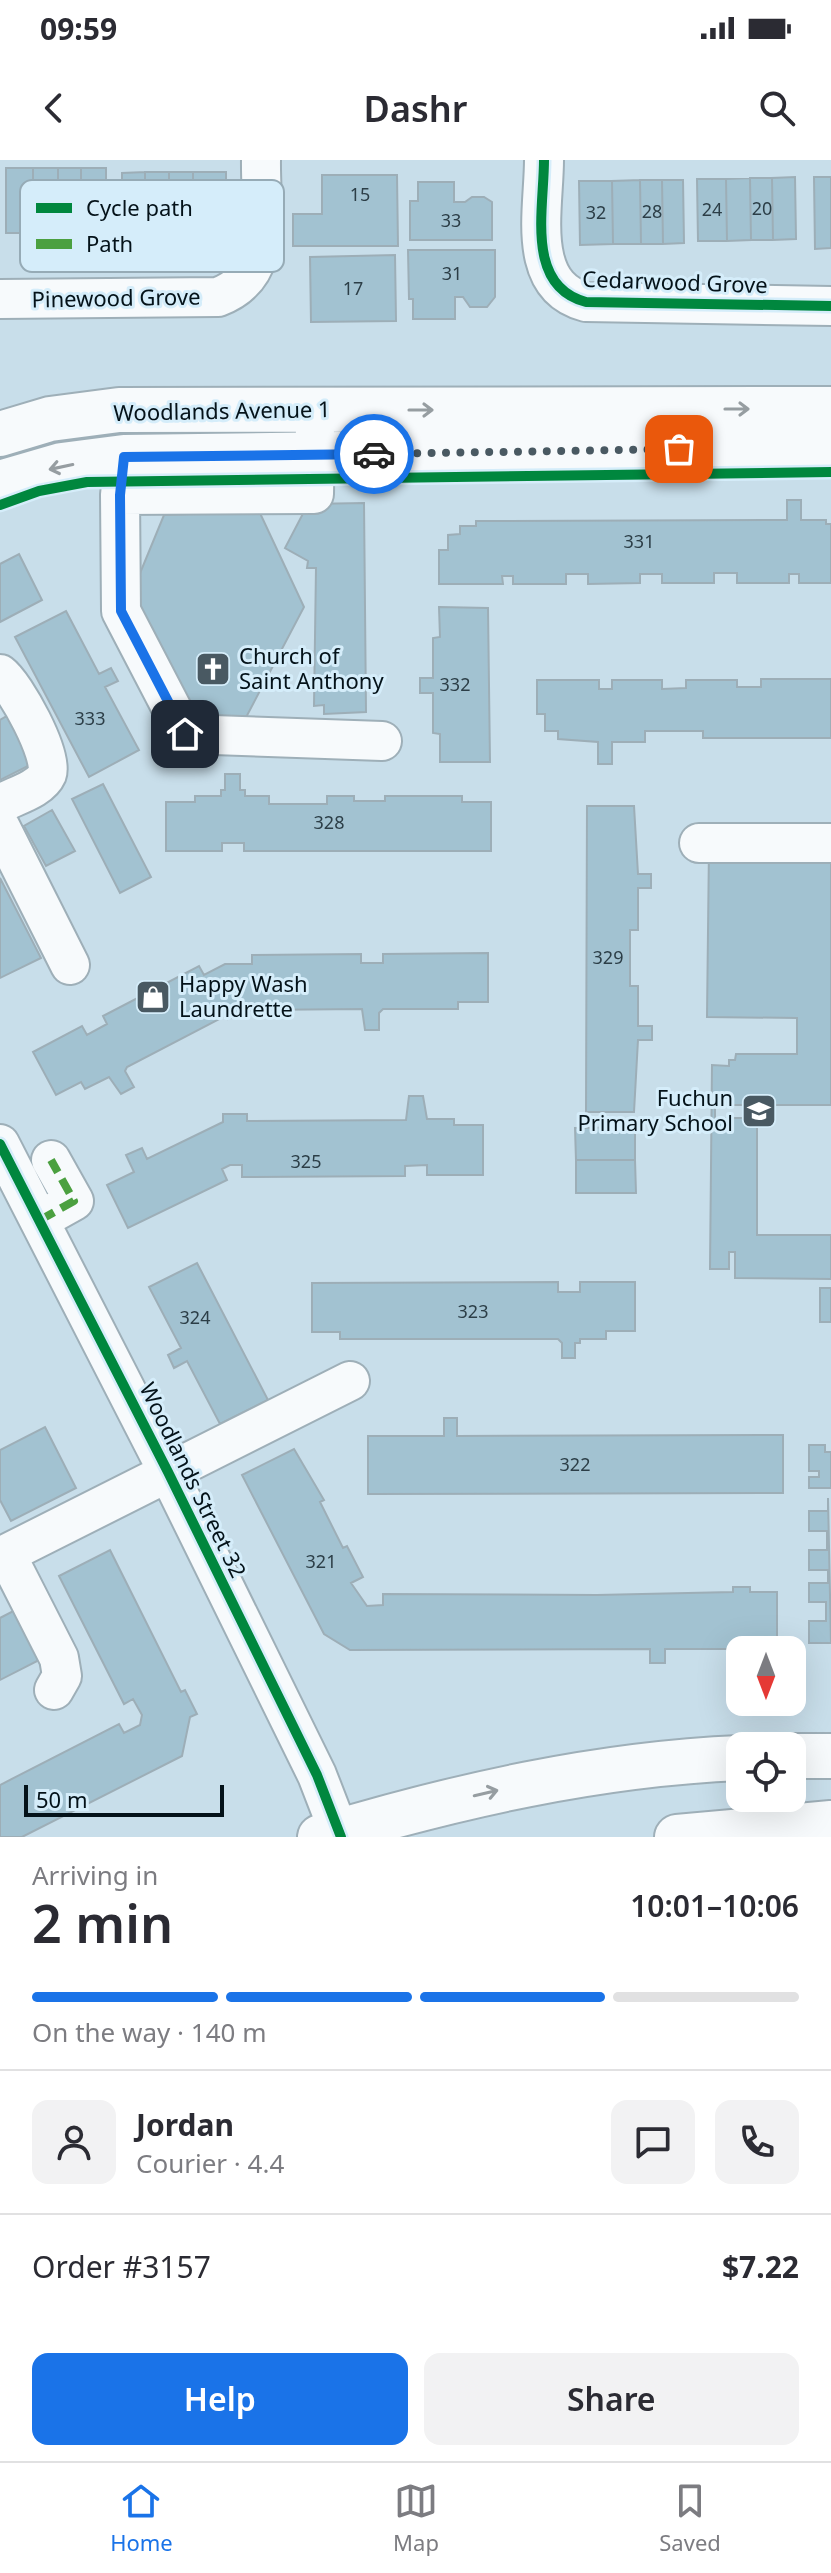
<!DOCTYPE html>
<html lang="en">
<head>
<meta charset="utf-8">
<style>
  body { margin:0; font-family:"Noto Sans",sans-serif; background:#f2f2f3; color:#2b2b33; height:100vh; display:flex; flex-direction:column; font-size:30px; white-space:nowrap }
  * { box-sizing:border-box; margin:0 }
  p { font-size:26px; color:#7c7c81 }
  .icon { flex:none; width:44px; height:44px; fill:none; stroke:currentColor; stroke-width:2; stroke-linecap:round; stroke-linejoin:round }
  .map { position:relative; height:1677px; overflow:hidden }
  .drawer { display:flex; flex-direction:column; background:#fff; flex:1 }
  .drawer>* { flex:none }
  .needle { width:52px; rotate:180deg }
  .fabs { position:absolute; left:726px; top:1476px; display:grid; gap:16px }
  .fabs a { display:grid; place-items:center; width:80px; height:80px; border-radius:16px; background:#fff; box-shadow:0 8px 32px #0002; font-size:40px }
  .scale { position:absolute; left:24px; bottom:20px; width:200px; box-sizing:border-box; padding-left:8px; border:4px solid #041219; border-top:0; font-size:22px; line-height:28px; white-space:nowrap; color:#041219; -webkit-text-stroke:6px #d5edfa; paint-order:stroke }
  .pin { position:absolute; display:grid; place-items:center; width:68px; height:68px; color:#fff; margin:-34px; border-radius:16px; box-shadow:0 4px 12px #0006 }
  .courier { position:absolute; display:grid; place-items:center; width:80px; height:80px; margin:-40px; border:6px solid #1a73e8; border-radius:50%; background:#fff; color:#222; box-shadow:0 2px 10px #0007 }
  .head em { font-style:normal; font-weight:600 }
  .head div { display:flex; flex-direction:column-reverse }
  .head { display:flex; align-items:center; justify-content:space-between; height:136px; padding:0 32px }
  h1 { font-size:52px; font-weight:600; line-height:60px }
  .bar { display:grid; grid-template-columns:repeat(4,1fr); gap:12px 8px; align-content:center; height:96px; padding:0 32px }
  .bar i { height:10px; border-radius:6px; background:#e1e1e2 }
  .bar .selected { background:#1a73e8 }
  .bar p { grid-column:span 4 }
  .line { display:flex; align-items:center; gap:20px; padding:0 32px; border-top:2px solid #e1e1e2 }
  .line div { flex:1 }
  .round { display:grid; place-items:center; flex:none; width:84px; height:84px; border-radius:16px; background:#f2f2f3 }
  .button { display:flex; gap:16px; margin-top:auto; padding:16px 32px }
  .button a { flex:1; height:92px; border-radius:16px; background:#1a73e8; color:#fff; font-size:32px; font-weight:600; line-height:92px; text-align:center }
  .button a+a { background:#f2f2f3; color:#2b2b33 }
  .status { display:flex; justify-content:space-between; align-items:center; height:56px; padding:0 40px; background:#fff; direction:ltr }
  .status svg { height:22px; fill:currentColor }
  header { display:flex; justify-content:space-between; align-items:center; height:104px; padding:0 32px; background:#fff; font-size:36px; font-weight:600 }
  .menu { display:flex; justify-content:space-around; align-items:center; height:112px; border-top:2px solid #e1e1e2; background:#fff; font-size:22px; color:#7c7c81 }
  .menu a { display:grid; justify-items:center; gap:4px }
  .menu .selected { color:#1a73e8 }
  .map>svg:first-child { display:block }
  .building { fill:#a2c2d1; stroke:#9daeb7; stroke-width:2 }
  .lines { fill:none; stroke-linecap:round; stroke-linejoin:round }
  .minor-casing { stroke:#9eafb8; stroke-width:42 }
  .major-casing { stroke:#9eafb8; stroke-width:48 }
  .minor { stroke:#f7fafc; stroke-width:38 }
  .major { stroke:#f7fafc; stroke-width:44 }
  .quiet { stroke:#4ba040; stroke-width:8; stroke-dasharray:16 8; stroke-linecap:butt }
  .cycleway-casing { stroke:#d5edfa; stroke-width:15 }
  .cycleway { stroke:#00873e; stroke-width:10 }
  .oneway { stroke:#969da1 }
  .done { stroke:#495962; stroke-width:8; stroke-dasharray:0 14.4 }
  .route { stroke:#1a73e8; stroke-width:10 }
  .labels { text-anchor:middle; stroke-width:6; stroke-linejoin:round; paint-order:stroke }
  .number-label { font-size:18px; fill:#2c3e47 }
  .street-label { font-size:22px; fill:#041219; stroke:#d5edfa }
  .poi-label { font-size:22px; fill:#041219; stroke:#d5edfa; text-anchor:start }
  .key { fill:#d5edfa; stroke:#96abb6; stroke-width:2 }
  .key-label { font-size:22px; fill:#041219 }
</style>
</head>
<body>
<div class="status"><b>09:59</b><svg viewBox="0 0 49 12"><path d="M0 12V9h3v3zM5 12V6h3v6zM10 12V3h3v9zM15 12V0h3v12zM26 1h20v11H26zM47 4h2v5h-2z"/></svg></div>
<header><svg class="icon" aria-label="back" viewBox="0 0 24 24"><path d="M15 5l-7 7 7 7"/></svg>Dashr<svg class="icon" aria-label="search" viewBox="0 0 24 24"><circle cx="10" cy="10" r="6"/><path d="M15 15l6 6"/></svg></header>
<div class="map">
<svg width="831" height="1677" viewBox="0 0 831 1677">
  <rect width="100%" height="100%" fill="#c8deea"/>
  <path class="building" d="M6 8H33V73H6Z
    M33 8H58V73H33Z
    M58 8H81V73H58Z
    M81 8H106V73H81Z
    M145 12H169V86H145Z
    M145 12V86H122V13Z
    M169 12H193V86H169Z
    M193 12H226V85L193 86Z
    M322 15H397L398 86H293V54H322Z
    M795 17 796 79 773 80 772 18Z
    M814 17H831V88L815 89Z
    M750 18H772L773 80H751Z
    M750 18 751 80 727 81 726 19Z
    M697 19H726L727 81H698Z
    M640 20H662L663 84H641Z
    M640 20 641 84H613L612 21Z
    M662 20H683L684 83 663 84Z
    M579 21H612L613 84 580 85Z
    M418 22H454V42H465L472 37H484L492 42V80H410V41H418Z
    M408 90H495V137L487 147H470L463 137H455V159H413V139H409Z
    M395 95 396 161 311 162 310 97Z
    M787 340H801V360H826V364H831V423H799V414H789V423H737V413H714V423H662V414H640V423L588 424V414H566V424H513V416H502L503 424H439V390H448V375L460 374V366H476V361L787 360Z
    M364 343 366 552 324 554V545L314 546 316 408H307L308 401 285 388 308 344Z
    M259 351 304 447 242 565H185L124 452 164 355Z
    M19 394 42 440 0 462V404Z
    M439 447 488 448 490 602H440V574L433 573V533H420V518H433V478L440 477Z
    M66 451 99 514 111 508 118 521 105 527 139 590 89 617 15 477Z
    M761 519H831V578H703V571H645V582H612V604H598V582L558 579V571H545V554H537V520H599V529H612V520H662V529L686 528V520H737V527H761Z
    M7 556 32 604 0 620V560Z
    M225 614H240V630H245V636H269V644H327V636H354V641H385V636H462V642H491V691H244V683H222V691H166V642H195V636H221V630H225Z
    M103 624 151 717 120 733 72 639Z
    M587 646H634L638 714H651V728H638V770H630V826H638V866H652V880H638L634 952H586Z
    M52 650 75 691 46 706 24 666Z
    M709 686 831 687V945H715V958H757V1075H831V1119L735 1118V1092H729V1109H710L712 905 729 906V900H735L736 894H797V858L707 857Z
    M0 718 41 798 0 818Z
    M488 793V842H458V849H383L379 853V870H365L362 849 252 850 228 859 227 855 127 907 125 911 134 927 121 934 109 917 85 929 81 922 56 935 33 892 82 866 87 875 107 864 103 856 199 806 204 815 225 804H252V795L361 794V803H383V794Z
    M409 936H423L427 959H454V965H483V1015H427V1005L405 1006V1016L242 1017V1005H230L222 1009 227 1020 128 1068 107 1025 134 1012 126 995 142 988 147 999 223 962V954H247V961L406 960Z
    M635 967V1000H576L575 968Z
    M576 1000H635L636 1033H576Z
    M197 1103 268 1240 220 1264 187 1201 174 1208 168 1195 181 1188 149 1127Z
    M558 1122V1132H580V1122H635V1171H606V1179H580V1183H575V1198H562V1183L558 1179H340V1172H312V1123Z
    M820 1128H831V1162H820Z
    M444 1258H457V1276L783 1275V1333L368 1334V1276H444Z
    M45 1267 76 1328 11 1361 0 1340V1290Z
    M809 1285H825V1292H831V1328H809V1317H819V1311H809Z
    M294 1289 324 1340 320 1342 343 1388 347 1386 363 1417 351 1423 367 1446 383 1445V1434L597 1435 733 1432V1427H750V1432H777V1489H665V1503H650V1489L350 1490 324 1474 242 1315Z
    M828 1338 831 1483H809V1461H826V1442H809V1423H828V1410H809V1390H827V1371H809V1351H828Z
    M110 1390 181 1532 185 1530 197 1554 190 1557 182 1596 22 1677H0V1625L119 1564 124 1573 140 1565 142 1555 133 1539 124 1544 59 1416Z
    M19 1448 45 1497 0 1520V1458Z"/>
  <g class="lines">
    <g class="minor-casing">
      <path id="minor" d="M544 0C544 49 525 126 586 142L831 146
        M0 139 218 137C276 115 260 53 261 0
        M124 297 120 335 121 451 185 574 382 581
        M120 335 314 334 315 266
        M0 514C15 525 54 596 47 614 40 630 13 636 0 644
        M0 666 70 805
        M699 683H831
        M0 984 168 1312 317 1615 341 1677
        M40 1060 74 1041 51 1000
        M54 1530 62 1516 59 1498 6 1394 350 1221"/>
    </g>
    <g class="major-casing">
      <path id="major" d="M0 274 50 259 119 250 831 249
        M0 323 62 305 124 297 831 287
        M792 1596H831
        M320 1677C456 1636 597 1604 740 1598
        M677 1677 831 1663"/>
    </g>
    <use href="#minor" class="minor"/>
    <use href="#major" class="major"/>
    <path class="quiet" d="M40 1060 74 1041 51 1000"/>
    <g class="cycleway-casing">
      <path id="cycleway" d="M544 0C544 49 525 126 586 142L831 146
        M0 345 39 331 87 322 831 312
        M0 984 168 1312 317 1615 341 1677"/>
    </g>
    <use href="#cycleway" class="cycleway"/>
  </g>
  <defs><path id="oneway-shaft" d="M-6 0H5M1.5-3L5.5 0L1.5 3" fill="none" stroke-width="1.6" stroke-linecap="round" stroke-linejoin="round" transform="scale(2)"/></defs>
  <g class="oneway">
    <use href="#oneway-shaft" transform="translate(737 249)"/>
    <use href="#oneway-shaft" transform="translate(421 250)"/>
    <use href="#oneway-shaft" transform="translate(61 307) rotate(168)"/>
    <use href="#oneway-shaft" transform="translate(486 1633) rotate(-13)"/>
  </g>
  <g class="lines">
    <path class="done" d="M374 294 679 289"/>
    <path class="route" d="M185 574 121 451 120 335 124 297 374 294"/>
  </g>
  <defs>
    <g id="church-square" transform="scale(1.8)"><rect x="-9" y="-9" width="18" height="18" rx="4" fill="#495962" stroke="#d5edfa"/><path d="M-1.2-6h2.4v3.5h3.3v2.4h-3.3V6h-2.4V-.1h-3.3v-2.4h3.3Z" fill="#fff"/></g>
    <g id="shop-square" transform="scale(1.8)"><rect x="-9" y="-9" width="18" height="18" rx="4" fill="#495962" stroke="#d5edfa"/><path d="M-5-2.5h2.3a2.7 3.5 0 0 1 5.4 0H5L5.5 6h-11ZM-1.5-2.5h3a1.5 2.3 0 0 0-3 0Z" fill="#fff"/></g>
    <g id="school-square" transform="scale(1.8)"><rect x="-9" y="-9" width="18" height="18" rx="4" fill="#495962" stroke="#d5edfa"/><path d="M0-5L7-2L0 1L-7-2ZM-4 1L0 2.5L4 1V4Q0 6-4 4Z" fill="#fff"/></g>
  </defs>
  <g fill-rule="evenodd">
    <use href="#church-square" x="213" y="509"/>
    <use href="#shop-square" x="153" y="837"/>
    <use href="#school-square" x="759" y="951"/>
  </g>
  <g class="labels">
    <g class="number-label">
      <text x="360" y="41">15</text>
      <text x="762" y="55">20</text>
      <text x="712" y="56">24</text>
      <text x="652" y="58">28</text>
      <text x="596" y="59">32</text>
      <text x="451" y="67">33</text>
      <text x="452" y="120">31</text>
      <text x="353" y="135">17</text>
      <text x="639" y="388">331</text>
      <text x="455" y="531">332</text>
      <text x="90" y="565">333</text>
      <text x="329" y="669">328</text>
      <text x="608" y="804">329</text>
      <text x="306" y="1008">325</text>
      <text x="473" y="1158">323</text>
      <text x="195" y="1164">324</text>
      <text x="575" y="1311">322</text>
      <text x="321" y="1408">321</text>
    </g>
    <g class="street-label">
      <text transform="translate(675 122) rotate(2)" y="8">Cedarwood Grove</text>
      <text transform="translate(116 138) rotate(-1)" y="8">Pinewood Grove</text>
      <text transform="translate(222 251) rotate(-1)" y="8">Woodlands Avenue 1</text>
      <text transform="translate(193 1320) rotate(64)" y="8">Woodlands Street 32</text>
    </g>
    <g class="poi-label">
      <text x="239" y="504">Church of<tspan x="239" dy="25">Saint Anthony</tspan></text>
      <text x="179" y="832">Happy Wash<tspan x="179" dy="25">Laundrette</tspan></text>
      <text x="733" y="946" text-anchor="end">Fuchun<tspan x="733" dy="25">Primary School</tspan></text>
    </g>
  </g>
  <rect x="20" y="20" width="264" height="92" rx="12" class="key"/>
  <rect x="36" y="43" width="36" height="10" fill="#00873e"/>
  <rect x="36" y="79" width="36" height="10" fill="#4ba040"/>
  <g class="key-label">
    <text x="86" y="56">Cycle path</text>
    <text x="86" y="92">Path</text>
  </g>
</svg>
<div class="fabs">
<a><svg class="needle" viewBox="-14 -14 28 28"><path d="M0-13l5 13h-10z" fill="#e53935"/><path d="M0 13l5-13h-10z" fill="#7c7c81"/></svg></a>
<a><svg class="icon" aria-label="locate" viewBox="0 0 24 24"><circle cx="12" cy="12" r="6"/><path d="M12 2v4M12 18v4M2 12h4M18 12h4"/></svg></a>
</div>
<div class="scale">50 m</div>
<div class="pin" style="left:679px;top:289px;background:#ea580c"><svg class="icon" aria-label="bag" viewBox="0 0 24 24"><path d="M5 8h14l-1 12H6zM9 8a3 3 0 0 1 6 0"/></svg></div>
<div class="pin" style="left:185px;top:574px;background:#1f2937"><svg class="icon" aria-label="home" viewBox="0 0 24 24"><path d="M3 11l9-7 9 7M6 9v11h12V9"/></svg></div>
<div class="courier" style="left:374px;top:294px"><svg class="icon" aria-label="car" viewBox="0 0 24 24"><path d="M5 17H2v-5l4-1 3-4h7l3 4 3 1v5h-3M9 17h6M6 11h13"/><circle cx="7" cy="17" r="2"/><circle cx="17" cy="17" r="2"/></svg></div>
</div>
<section class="drawer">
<div class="head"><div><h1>2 min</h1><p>Arriving in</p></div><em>10:01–10:06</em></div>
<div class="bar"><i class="selected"></i><i class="selected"></i><i class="selected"></i><i></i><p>On the way · 140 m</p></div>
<div class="line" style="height:144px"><a class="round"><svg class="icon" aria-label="person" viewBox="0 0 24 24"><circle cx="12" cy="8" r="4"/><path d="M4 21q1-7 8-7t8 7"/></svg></a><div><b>Jordan</b><p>Courier · 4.4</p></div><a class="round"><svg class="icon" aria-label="chat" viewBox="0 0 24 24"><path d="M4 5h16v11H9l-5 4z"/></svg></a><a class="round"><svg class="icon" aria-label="phone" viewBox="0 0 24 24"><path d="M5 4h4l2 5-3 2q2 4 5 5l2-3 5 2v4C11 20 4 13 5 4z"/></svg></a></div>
<div class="line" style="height:104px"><div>Order #3157</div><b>$7.22</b></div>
<div class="button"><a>Help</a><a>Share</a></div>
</section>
<nav class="menu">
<a class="selected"><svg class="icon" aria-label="home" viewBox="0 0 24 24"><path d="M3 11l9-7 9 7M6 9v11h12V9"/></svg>Home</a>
<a><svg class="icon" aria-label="map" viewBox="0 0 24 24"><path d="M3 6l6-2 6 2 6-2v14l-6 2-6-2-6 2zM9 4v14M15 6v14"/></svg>Map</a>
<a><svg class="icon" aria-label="saved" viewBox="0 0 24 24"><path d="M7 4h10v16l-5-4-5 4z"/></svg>Saved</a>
</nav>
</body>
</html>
